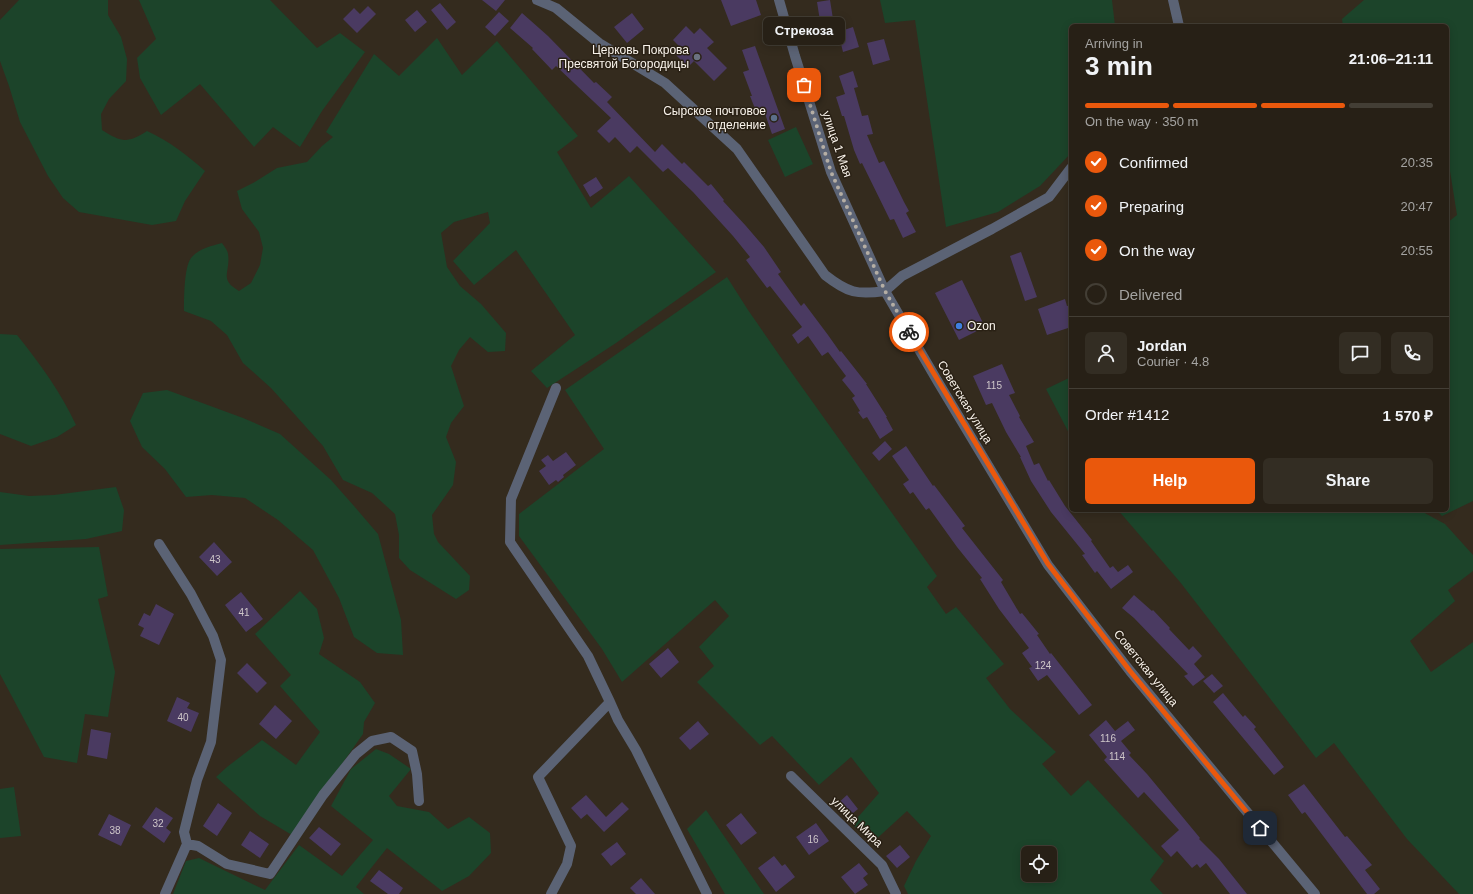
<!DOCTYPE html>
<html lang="en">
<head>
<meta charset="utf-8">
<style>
  body { margin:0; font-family:Helvetica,sans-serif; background:#332d23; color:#f1f3f6; height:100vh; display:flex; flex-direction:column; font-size:15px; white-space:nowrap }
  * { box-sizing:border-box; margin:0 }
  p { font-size:13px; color:#a4a3a1 }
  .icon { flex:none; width:22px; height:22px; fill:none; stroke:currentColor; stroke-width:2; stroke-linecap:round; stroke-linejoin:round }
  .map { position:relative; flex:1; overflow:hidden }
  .drawer { position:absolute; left:1069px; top:24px; width:380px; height:488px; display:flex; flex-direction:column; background:#272016; border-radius:6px; box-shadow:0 2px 10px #0003,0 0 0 1px #433e35 }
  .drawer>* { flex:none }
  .fabs { position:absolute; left:1021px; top:846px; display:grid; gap:8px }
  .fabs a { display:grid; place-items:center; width:36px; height:36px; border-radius:6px; background:#272016; box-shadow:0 2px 10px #0003,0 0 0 1px #433e35; font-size:20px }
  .pin { position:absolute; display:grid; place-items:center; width:34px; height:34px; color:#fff; margin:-17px; border-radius:8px; box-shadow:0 2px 6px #0006 }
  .courier { position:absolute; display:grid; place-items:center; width:40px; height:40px; margin:-20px; border:3px solid #ea580c; border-radius:50%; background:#fff; color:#222; box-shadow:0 1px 5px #0007 }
  .bubble { position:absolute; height:28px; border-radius:6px; background:#272016; box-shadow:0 2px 10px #0003,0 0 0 1px #433e35; font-size:13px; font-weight:700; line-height:28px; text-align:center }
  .head em { font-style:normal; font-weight:700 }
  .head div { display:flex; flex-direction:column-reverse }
  .head { display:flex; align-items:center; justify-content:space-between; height:68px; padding:0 16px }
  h1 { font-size:26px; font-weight:700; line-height:30px }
  .bar { display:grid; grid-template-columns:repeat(4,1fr); gap:6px 4px; align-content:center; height:48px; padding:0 16px }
  .bar i { height:5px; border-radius:3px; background:#433e35 }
  .bar .current { background:#ea580c }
  .bar p { grid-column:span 4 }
  .line { display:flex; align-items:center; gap:10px; padding:0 16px; border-top:1px solid #433e35 }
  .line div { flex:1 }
  .round { display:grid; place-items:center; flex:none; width:42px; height:42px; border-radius:6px; background:#332d23 }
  ol { padding:0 16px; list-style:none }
  li { display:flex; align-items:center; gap:12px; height:44px }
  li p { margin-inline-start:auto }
  li .icon { padding:4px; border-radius:50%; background:#ea580c; color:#fff; stroke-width:4 }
  li:last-child { color:#a4a3a1 }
  li i { width:22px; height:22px; border:2px solid #433e35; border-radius:50% }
  .cta { display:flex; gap:8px; margin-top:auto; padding:8px 16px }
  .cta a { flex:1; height:46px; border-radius:6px; background:#ea580c; color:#fff; font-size:16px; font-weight:700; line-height:46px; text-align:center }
  .cta a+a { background:#332d23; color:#f1f3f6 }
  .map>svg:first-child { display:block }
  .green { fill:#1c442a; fill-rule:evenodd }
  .building { fill:#4a3a61 }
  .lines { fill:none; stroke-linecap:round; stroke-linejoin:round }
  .street { stroke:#5b6375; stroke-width:10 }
  .done { stroke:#b5aea4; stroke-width:4; stroke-dasharray:0 7.2 }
  .route { stroke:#ea580c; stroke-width:5 }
  .worship-dot { fill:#6b7280; stroke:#2a2115; stroke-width:1.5 }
  .service-dot { fill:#5c6f8a; stroke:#2a2115; stroke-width:1.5 }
  .shop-dot { fill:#3f7fe0; stroke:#2a2115; stroke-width:1.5 }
  .labels { text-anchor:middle; stroke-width:3; stroke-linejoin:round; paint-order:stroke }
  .number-label { font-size:10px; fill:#cec6c9 }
  .poi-label { font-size:12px; fill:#faf4ec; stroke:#2a2115; text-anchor:end }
  .street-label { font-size:12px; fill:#faf4ec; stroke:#2a2115 }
</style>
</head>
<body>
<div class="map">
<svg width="1473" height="894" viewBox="0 0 1473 894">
  <rect width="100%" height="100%" fill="#342b1e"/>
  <path class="green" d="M19 0H108V15L121 37 127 59 126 81 109 99 101 114 102 130C121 142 127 144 147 131 169 141 187 155 205 171L185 201 176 221 152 225 79 212 63 198 48 176 20 122 9 86 0 61V20Z
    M139 0H270L317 48 340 33 365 52 322 111 300 147 273 127 254 147 200 84 161 115 140 78 137 58 156 39Z
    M880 0H1112L1115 26H1071V153L1040 186 998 212 946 227 915 20 885 23Z
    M1364 0H1473V501L1442 516 1436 510H1447V223L1457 215 1447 152V26H1343L1342 19Z
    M437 38 462 75 497 41 578 136 557 152 591 208 629 176 716 272 616 343 547 388 531 371 575 335 516 250 474 285 453 261 490 223 488 212 454 222 441 233 447 267 460 286 481 304 506 333 505 351 488 352 470 337 459 350 451 366 464 406 451 423 446 437 456 462 453 485 432 515 434 534 438 542 470 576 469 590 456 599 410 570 399 558V535L395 514 372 493 343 480 323 446 271 388 243 363 227 335 211 321 184 311C184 300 184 267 191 258 198 249 211 246 222 243 224 246 228 251 228 254 231 272 218 279 239 291L251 283 260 265 263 248 259 232 242 209 237 191 253 183 277 168 307 162 322 146 333 137 326 132 374 54 399 76Z
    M796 127 813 164 785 177 768 140Z
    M727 277 748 310 784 362 937 576 927 587 946 614 956 607 1004 664 986 678 1010 709 1056 752 1042 764 1071 796 1088 780 1164 861 1150 880 1163 894H908L904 886 916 861 931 836 907 811 872 843 852 824 879 793 851 757 819 785 772 736 760 745 697 682 714 666 699 647 729 616 715 600 622 682 602 649 519 536V514L604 449 565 390ZM1028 853H1050V875H1028Z
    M0 334 17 335C41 365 60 391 76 425L57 437 31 446 0 434Z
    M1071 377V437L1046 389Z
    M167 390 243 418 280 434 331 480 354 506 378 534 401 620 403 655 377 653 354 637 339 598 313 550 278 520 245 498 212 495 186 497 165 469 142 447 130 421 143 393Z
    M116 487 124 510 122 531 86 539 0 545V492L29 496 54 495Z
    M1118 510H1419L1445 524 1473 555V571L1448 590 1455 601 1410 641 1431 672 1473 642V894H1459L1407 839 1334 743 1316 758 1180 582Z
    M99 547 108 596 98 599 115 672 108 717 85 714 77 763 44 757 0 674V549Z
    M300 591 317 609 324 638 319 654 360 682 375 703 364 722 363 734 292 835 260 816 216 777 227 767 262 740 296 765 320 732 280 686 291 675 255 634Z
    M376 749 389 754 411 769 389 796 397 806 429 812 448 829 469 817 490 833 491 853 469 876 442 891 387 848 356 887 364 894H173L186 861 199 858 265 890 299 845 342 876 373 840 331 806 351 769Z
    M14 787 21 836 0 838V789Z
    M706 810 764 894H725L687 829Z"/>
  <path class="building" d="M482 0H505L496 11Z
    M721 0H756L761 15 731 26Z
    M830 0 833 19 820 21 817 2Z
    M440 3 456 22 447 30 431 10Z
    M368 6 376 14 357 33 343 19 354 8 360 14Z
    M417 10 427 22 415 32 405 20Z
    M499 12 509 21 495 36 485 27Z
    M522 13 548 36 594 83 596 82 612 97 607 102 655 152 662 144 682 164 684 162 708 186 711 184 724 200 723 201 746 226 764 247 781 272 778 274 801 306 804 303 828 335 840 352 841 351 867 384H866L887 417H886L893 430 880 439 867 417 863 419 858 412 860 411 852 398 855 396 842 380 846 376 828 352 822 356 808 336 798 344 792 335 802 327 770 286 767 288 746 260 750 257 733 236 693 192 668 168 663 172 637 146 630 153 615 137 609 143 597 131 611 118 556 66 552 70 532 49 533 48 510 28Z
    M632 13 644 29 627 43 614 27Z
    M686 26 694 34 700 28 714 42 707 48 727 68 714 81 694 61 688 67 674 53 680 47 673 40Z
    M853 27 859 47 843 52 838 32Z
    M884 39 890 60 873 65 867 43Z
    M755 46 785 129 772 134 763 108 756 111 750 96H752L743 72 749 70 742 50Z
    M853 71 858 87 854 88 862 116 868 115 873 134 867 135 879 163 884 161 904 202 909 211 906 213 916 232 903 238 894 219 890 220 862 163 860 164 854 150 844 116H842L836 97 845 94 839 76Z
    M596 177 603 188 590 197 583 185Z
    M1021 252 1037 297 1025 301 1010 256Z
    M962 280 985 327 959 340 935 293Z
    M1065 299 1067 306 1071 305V327L1047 335 1038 309Z
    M1002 364 1015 393 1009 395 1020 416 1019 417 1034 442 1026 446 1034 465 1039 463 1048 481 1049 480 1065 506 1092 540 1091 541 1110 568 1113 566 1118 572 1128 565 1133 572 1111 589 1097 571 1095 573 1082 555 1085 554 1051 512 1031 481 1020 457H1021L1006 432 992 403 986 405 973 376Z
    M885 441 892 449 879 461 872 453Z
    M906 446 933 486 934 485 965 526 962 528 1003 580 1001 582 1020 614 1022 613 1039 634 1037 635 1050 654 1051 653 1092 705 1079 715 1047 675 1038 681 1029 668 1032 667 1022 653 1029 648 999 609 980 579 982 578 957 547 929 508 926 510 913 492 910 494 903 484 909 480 892 456Z
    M566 452 576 465 563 475 564 477 558 482 556 480 549 485 539 471 546 466 541 460 548 455 553 461Z
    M214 542 232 562 217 576 199 557Z
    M241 592 263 619 246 632 225 605Z
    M1134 595 1152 611 1153 610 1170 628 1169 629 1189 650 1193 646 1202 656 1194 664 1205 677 1193 686 1184 676 1188 674 1134 618 1122 608Z
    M156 604 174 614 159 645 140 636 144 628 138 625 144 613 150 616Z
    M668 648 679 662 661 678 649 664Z
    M247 663 267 683 257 693 237 673Z
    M1212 674 1223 686 1214 693 1203 681Z
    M1223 693 1243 717 1245 715 1256 727 1254 729 1284 767 1274 775 1213 702Z
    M177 697 190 703 187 708 199 713 191 732 167 721Z
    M275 705 292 721 276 739 259 724Z
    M1106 720 1115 731 1128 721 1135 730 1121 741 1131 753 1129 755 1147 774 1200 838 1199 839 1219 859 1247 894H1230L1206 863 1200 868 1197 864 1192 868 1177 851 1171 857 1161 846 1179 830 1144 792 1138 798 1104 760 1107 757 1089 735Z
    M698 721 709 734 690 750 679 738Z
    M91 729 111 733 107 759 87 755Z
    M1304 784 1345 837 1347 836 1372 865 1365 870 1380 889 1374 894H1367L1305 812 1302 814 1288 795Z
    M586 795 606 817 622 802 629 809 604 832 587 814 581 819 571 808Z
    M847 795 858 809 847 818 836 805Z
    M218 803 232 813 217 836 203 826Z
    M156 807 173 818 166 828 171 832 164 843 142 827Z
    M741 813 757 833 741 845 726 825Z
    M109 814 131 825 121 846 98 835Z
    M816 823 829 841 809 855 796 837Z
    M319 827 341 844 331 856 309 838Z
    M250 831 269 844 260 858 241 845Z
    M617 842 626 854 611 866 601 854Z
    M900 845 910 857 897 868 886 856Z
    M774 856 782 866 785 864 795 877 776 892 758 868Z
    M859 863 868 874 863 878 868 885 855 894 841 877Z
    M379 870 403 888 399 894H388L370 881Z
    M641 878 655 894H636L630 888Z"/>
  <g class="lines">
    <path class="street" d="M537 0 556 8 599 43 665 83 737 149 825 275C848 293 857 295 885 291
      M779 0 795 56 831 172 885 291 938 382 1048 565 1130 671 1315 894
      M1173 0 1179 26
      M885 291 902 276 992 229 1049 197 1071 168
      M159 544 191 594 213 636 221 660 211 742 197 780 184 832 187 844 165 894
      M610 702 618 720 636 750 707 894
      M791 776 882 865 896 894
      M187 844 198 846 227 864 270 874 323 795 356 754 372 741 391 737 412 751 417 774 419 801
      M551 894 567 864 571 846 538 777 610 702 588 656 510 542 511 499 556 388"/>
  </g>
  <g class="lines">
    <path class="done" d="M804 85 831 172 885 291 909 332"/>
    <path class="route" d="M909 332 1048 564 1130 671 1260 828"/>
  </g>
  <circle class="worship-dot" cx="697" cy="57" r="4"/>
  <circle class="service-dot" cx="774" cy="118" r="4"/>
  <circle class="shop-dot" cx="959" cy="326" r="4"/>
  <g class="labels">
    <g class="number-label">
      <text x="994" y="389">115</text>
      <text x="215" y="563">43</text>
      <text x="244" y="616">41</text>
      <text x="1043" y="669">124</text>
      <text x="183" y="721">40</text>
      <text x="1108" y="742">116</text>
      <text x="1117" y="760">114</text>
      <text x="158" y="827">32</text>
      <text x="115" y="834">38</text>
      <text x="813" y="843">16</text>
    </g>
    <g class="poi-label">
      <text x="689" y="54">Церковь Покрова<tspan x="689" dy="14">Пресвятой Богородицы</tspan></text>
      <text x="766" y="115">Сырское почтовое<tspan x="766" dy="14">отделение</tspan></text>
      <text x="967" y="330" text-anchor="start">Ozon</text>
    </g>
    <g class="street-label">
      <text transform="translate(837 144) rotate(71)" y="4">улица 1 Мая</text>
      <text transform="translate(965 402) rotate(59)" y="4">Советская улица</text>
      <text transform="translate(1146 668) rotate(51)" y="4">Советская улица</text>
      <text transform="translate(857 822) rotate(44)" y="4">улица Мира</text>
    </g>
  </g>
</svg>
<div class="fabs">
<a><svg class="icon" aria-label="locate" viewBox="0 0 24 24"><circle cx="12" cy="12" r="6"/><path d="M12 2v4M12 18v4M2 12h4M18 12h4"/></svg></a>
</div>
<div class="pin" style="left:804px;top:85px;background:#ea580c"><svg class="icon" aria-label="bag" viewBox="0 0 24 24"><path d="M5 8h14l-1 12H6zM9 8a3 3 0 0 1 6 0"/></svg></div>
<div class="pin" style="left:1260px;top:828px;background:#1f2937"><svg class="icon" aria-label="home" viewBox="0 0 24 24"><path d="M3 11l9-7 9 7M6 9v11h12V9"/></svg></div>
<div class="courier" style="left:909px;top:332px"><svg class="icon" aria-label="bike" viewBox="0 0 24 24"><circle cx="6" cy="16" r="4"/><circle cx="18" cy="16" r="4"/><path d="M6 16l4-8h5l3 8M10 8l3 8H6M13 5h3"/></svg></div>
<div class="bubble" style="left:763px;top:17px;width:82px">Стрекоза</div>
<section class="drawer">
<div class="head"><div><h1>3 min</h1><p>Arriving in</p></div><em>21:06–21:11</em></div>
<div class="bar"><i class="current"></i><i class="current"></i><i class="current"></i><i></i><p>On the way · 350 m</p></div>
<ol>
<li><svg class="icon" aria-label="check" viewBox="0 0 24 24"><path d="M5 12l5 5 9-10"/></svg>Confirmed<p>20:35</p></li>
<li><svg class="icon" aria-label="check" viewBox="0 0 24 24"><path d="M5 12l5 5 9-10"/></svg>Preparing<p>20:47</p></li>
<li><svg class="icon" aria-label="check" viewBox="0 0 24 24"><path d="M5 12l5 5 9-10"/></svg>On the way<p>20:55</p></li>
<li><i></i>Delivered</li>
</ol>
<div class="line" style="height:72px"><a class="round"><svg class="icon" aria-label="person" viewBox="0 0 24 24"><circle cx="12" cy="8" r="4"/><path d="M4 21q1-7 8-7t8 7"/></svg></a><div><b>Jordan</b><p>Courier · 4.8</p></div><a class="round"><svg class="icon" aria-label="chat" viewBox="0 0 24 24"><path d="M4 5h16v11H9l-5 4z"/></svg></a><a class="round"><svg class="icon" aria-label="phone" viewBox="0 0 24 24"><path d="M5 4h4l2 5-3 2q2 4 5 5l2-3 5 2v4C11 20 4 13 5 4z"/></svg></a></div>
<div class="line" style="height:52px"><div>Order #1412</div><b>1 570 ₽</b></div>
<div class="cta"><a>Help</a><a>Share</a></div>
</section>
</div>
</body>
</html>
